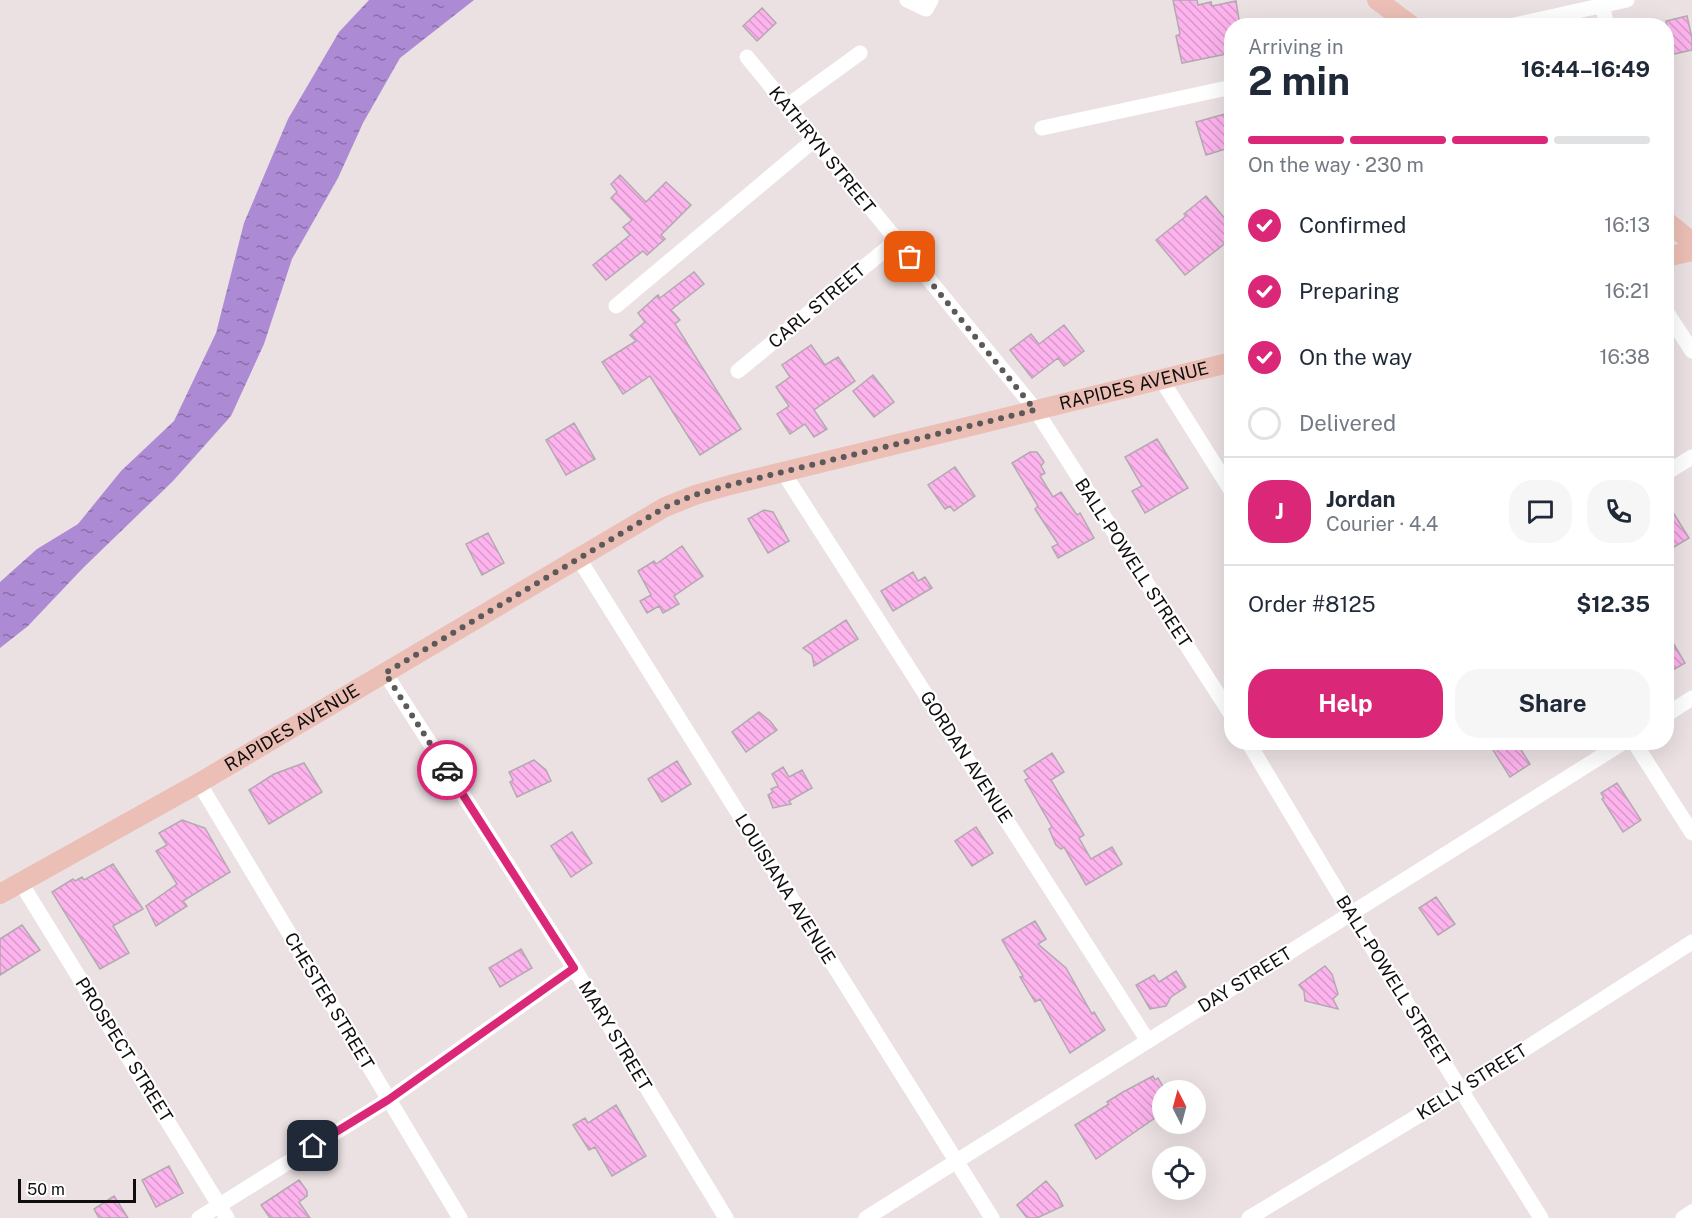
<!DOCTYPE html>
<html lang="en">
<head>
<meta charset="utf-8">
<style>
  body { margin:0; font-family:"Public Sans",sans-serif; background:#f6f6f7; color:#1f2937; height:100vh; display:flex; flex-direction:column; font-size:22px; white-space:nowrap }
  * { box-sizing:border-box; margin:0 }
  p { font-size:20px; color:#747a83 }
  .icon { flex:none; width:33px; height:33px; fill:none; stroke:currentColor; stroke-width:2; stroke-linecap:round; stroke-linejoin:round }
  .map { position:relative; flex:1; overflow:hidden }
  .details { position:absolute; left:1224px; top:18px; width:450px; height:732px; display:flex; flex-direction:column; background:#fff; border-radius:24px; box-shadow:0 6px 24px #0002 }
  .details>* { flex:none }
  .needle { width:39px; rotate:354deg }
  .controls { position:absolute; left:1152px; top:1080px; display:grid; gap:12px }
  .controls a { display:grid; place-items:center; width:54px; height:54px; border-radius:50%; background:#fff; box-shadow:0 6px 24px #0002; font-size:30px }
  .scale { position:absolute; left:18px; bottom:15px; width:118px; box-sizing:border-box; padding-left:6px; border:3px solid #110e0f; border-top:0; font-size:16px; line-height:21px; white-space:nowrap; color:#110e0f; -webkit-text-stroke:4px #fff; paint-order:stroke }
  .pin { position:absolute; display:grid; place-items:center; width:51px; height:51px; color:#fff; margin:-26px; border-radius:12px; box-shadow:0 3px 9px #0006 }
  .courier { position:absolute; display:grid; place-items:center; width:60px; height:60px; margin:-30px; border:4px solid #db2777; border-radius:50%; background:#fff; color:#222; box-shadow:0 2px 8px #0007 }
  .overview em { font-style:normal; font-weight:700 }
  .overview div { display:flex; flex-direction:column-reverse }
  .overview { display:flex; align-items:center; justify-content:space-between; height:102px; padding:0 24px }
  h1 { font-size:39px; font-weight:700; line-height:45px }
  .bar { display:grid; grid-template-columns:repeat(4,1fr); gap:9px 6px; align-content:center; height:72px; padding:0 24px }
  .bar i { height:8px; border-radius:4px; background:#e0e1e3 }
  .bar .selected { background:#db2777 }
  .bar p { grid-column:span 4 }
  .line { display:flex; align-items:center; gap:15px; padding:0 24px; border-top:2px solid #e0e1e3 }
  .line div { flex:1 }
  .round { display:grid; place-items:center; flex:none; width:63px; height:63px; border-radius:24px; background:#f6f6f7 }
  ol { padding:0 24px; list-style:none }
  li { display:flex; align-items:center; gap:18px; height:66px }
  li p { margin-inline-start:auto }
  li .icon { padding:6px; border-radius:50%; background:#db2777; color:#fff; stroke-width:4 }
  li:last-child { color:#747a83 }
  li i { width:33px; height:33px; border:3px solid #e0e1e3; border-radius:50% }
  .primary-button { display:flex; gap:12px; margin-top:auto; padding:12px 24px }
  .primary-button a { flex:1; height:69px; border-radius:24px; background:#db2777; color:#fff; font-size:24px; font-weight:700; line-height:69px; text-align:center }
  .primary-button a+a { background:#f6f6f7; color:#1f2937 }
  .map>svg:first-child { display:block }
  .water { fill:url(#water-ripples) }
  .building { fill:url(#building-back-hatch); stroke:#b1aaaf; stroke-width:1.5 }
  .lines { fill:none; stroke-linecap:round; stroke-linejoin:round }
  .minor { stroke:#fff; stroke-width:15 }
  .major { stroke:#ebbfb5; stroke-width:20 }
  .done { stroke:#5d5859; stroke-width:6; stroke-dasharray:0 10.8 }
  .route { stroke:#db2777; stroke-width:8 }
  .labels { text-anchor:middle; stroke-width:4.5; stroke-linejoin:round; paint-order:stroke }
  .street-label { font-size:18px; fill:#110e0f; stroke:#fff }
</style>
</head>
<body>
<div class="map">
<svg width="1692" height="1218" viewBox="0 0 1692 1218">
  <defs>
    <pattern id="water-ripples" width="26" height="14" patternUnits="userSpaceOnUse" patternTransform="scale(1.5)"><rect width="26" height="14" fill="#ad8ad4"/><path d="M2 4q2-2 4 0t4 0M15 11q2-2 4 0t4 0" fill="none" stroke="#8b6faa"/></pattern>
    <pattern id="building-back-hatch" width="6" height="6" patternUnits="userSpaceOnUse" patternTransform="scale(1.5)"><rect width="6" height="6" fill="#fdb3ed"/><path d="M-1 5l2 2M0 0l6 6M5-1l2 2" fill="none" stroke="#d899ca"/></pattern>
  </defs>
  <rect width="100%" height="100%" fill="#ebe1e3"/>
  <path class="water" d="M369 0H474L400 58 363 123 338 178 292 259 264 344 231 416 173 481 83 568 28 626 0 648V582L37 549 78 524 121 471 174 421 216 333 244 223 288 119 339 32Z"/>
  <path class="building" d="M1173 0H1197L1198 5 1211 2 1212 6 1236 1 1240 26H1232V53L1182 63 1176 36 1180 34Z
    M762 8 776 23 757 41 743 26Z
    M1687 16 1692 38V50L1674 54 1666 21Z
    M1232 112V147L1206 155 1196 122Z
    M620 175 646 202 666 182 691 205 661 235 665 239 647 255 643 251 606 280 593 265 630 235 623 227 632 220 611 198 617 192 611 184Z
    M1206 196 1232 227V238L1185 275 1156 240 1186 216 1184 214Z
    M694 272 704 284 671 310 680 320 675 324 741 429 700 455 650 376 623 394 602 362 636 341 630 335 645 322 638 313 658 295 660 298Z
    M1064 325 1084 351 1064 366 1058 358 1032 378 1010 350 1031 334 1039 344Z
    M811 345 825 365 838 357 855 381 814 410 827 429 814 437 805 424 790 434 777 414 789 406 776 387 790 377 782 365Z
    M873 375 894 402 874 417 853 391Z
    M574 423 595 459 566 475 546 440Z
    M1157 439 1188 488 1145 513 1132 491 1142 486 1125 457Z
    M1030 452H1037L1044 462 1041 466 1045 473 1040 476 1053 497 1061 492 1077 515 1080 513 1094 538 1058 558 1052 547 1058 544 1035 509 1038 506 1012 463Z
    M955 467 975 496 954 511 950 506 945 509 928 485Z
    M1666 501 1689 538 1666 552Z
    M764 510 773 512 789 541 768 553 748 519Z
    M488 533 504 563 482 575 466 544Z
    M682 546 703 576 674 596 679 604 663 613 659 606 647 613 640 601 651 595 638 571 654 561 656 564Z
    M913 572 918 581 925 577 932 588 893 611 881 591Z
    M846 620 858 639 814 666 812 655 803 648Z
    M1666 631 1685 663 1666 674Z
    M759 712 770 721 777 730 746 752 732 732Z
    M1488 742H1516L1530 764 1510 777Z
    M1052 753 1064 772 1051 780 1084 835 1079 838 1091 859 1112 847 1122 864 1086 885 1064 847 1061 849 1056 845 1049 829 1052 827 1025 780 1029 778 1024 771Z
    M534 760 546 770 551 781 517 797 510 782 513 780 509 772Z
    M677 761 691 784 662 802 648 779Z
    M304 763 322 792 269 824 249 790 274 774Z
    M783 767 789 777 802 770 812 788 789 801 791 804 773 808 768 795 773 792 771 789 778 786 772 774Z
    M1617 783 1641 820 1623 832 1602 799 1604 798 1601 793Z
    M182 820 205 828 230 872 183 901 187 906 156 926 146 906 177 884 156 851 167 845 159 833Z
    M976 827 993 853 972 866 955 841Z
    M572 832 592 863 571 877 551 846Z
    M113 864 143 909 113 926 129 953 100 969 52 892 73 879 75 881 82 877 84 880Z
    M1436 897 1455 924 1438 935 1419 908Z
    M1035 921 1046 939 1038 944 1066 968 1092 1014 1094 1012 1105 1030 1070 1053 1040 999 1035 1002 1020 977 1023 976 1002 940Z
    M22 925 40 950 0 975V939Z
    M521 949 532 968 500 987 489 968Z
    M1325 966 1332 974 1338 994 1333 999 1338 1009 1305 1001 1304 991 1299 985Z
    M1176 971 1186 987 1171 997 1166 1006 1150 1009 1136 985 1154 975 1159 982Z
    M1153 1076 1155 1080 1158 1078 1162 1085V1113L1096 1159 1075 1125 1109 1104 1107 1102 1123 1092Z
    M616 1105 646 1156 612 1176 595 1147 589 1150 573 1125 585 1118 588 1123Z
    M169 1166 183 1193 156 1207 142 1180Z
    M299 1180 307 1191V1196L299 1202 310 1218H270L261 1205Z
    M1046 1181 1057 1194 1063 1206 1037 1218H1027L1017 1205Z
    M114 1196 128 1218H99L94 1209Z"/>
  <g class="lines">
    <path class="minor" d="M907 0 926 9 931 0
      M1601 0 1607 26
      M1510 26 1627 0
      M747 57 1035 409 1232 716
      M787 106 860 53
      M1042 128 1232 87
      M616 306 814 140
      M1666 311 1692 351
      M738 371 897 240
      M1161 379 1232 492
      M783 472 1148 1041
      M1666 473 1692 457
      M579 559 992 1218
      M385 673 574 968 726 1218
      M1666 715 1692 698
      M1248 742 1351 914 1541 1218
      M1634 742 1692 833
      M199 783 460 1218
      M21 883 227 1218
      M199 1218 388 1100 574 968
      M866 1218 1624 742
      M1249 1218 1461 1090 1692 942
      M1683 1218 1692 1212"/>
    <g class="major">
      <path d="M1377 0 1412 26"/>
      <path d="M1666 221 1692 242"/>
      <path d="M1666 257 1692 251"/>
      <path id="s1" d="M0 894 199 783 665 507 695 495 730 485 1232 362"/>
    </g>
  </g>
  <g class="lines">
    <path class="done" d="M447 770 385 673 666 507 694 495 730 485 1035 410 910 257"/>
    <path class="route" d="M313 1146 388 1100 574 968 447 770"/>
  </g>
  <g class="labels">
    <g class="street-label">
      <text transform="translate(822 150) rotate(51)" y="6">KATHRYN STREET</text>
      <text transform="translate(817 306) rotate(-40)" y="6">CARL STREET</text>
      <text dy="6" stroke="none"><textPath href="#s1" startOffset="1254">RAPIDES AVENUE</textPath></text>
      <text transform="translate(1133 563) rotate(57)" y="6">BALL-POWELL STREET</text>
      <text dy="6" stroke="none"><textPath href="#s1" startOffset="336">RAPIDES AVENUE</textPath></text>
      <text transform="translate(966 757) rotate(57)" y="6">GORDAN AVENUE</text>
      <text transform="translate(785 889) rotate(58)" y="6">LOUISIANA AVENUE</text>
      <text transform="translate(1245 980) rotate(-32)" y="6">DAY STREET</text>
      <text transform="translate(1393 981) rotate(58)" y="6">BALL-POWELL STREET</text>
      <text transform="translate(329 1001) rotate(59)" y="6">CHESTER STREET</text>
      <text transform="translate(615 1036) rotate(59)" y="6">MARY STREET</text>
      <text transform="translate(124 1050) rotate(58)" y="6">PROSPECT STREET</text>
      <text transform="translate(1472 1082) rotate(-32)" y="6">KELLY STREET</text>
    </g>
  </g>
</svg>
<div class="controls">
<a><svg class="needle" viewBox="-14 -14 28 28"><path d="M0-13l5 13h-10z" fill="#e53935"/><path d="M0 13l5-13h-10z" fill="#747a83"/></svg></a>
<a><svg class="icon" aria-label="locate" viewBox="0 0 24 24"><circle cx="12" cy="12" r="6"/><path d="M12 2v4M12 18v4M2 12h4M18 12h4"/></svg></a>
</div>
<div class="scale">50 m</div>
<div class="pin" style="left:910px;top:257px;background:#ea580c"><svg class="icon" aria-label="bag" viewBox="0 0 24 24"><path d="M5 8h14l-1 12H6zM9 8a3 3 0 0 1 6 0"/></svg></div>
<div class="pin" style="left:313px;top:1146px;background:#1f2937"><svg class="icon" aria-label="home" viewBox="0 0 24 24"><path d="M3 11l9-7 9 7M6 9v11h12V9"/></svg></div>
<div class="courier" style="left:447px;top:770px"><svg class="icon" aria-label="car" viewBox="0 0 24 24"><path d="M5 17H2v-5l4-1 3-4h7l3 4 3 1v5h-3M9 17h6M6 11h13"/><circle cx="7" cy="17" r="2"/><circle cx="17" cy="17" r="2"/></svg></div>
<section class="details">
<div class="overview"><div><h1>2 min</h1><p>Arriving in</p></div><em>16:44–16:49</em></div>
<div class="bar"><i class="selected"></i><i class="selected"></i><i class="selected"></i><i></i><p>On the way · 230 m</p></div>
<ol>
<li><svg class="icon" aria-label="check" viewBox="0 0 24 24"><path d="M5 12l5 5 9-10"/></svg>Confirmed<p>16:13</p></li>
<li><svg class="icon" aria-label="check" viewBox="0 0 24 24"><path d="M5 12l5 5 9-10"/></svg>Preparing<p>16:21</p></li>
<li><svg class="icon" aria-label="check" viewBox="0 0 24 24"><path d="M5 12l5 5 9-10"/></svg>On the way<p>16:38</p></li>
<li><i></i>Delivered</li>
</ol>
<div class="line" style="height:108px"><b class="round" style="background:#db2777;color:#fff">J</b><div><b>Jordan</b><p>Courier · 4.4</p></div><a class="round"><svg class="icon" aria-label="chat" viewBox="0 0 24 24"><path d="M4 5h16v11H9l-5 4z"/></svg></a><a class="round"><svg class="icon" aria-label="phone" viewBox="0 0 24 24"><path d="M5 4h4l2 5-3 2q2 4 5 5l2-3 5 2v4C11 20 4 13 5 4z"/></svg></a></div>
<div class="line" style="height:78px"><div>Order #8125</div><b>$12.35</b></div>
<div class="primary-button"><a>Help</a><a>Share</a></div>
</section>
</div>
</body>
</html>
